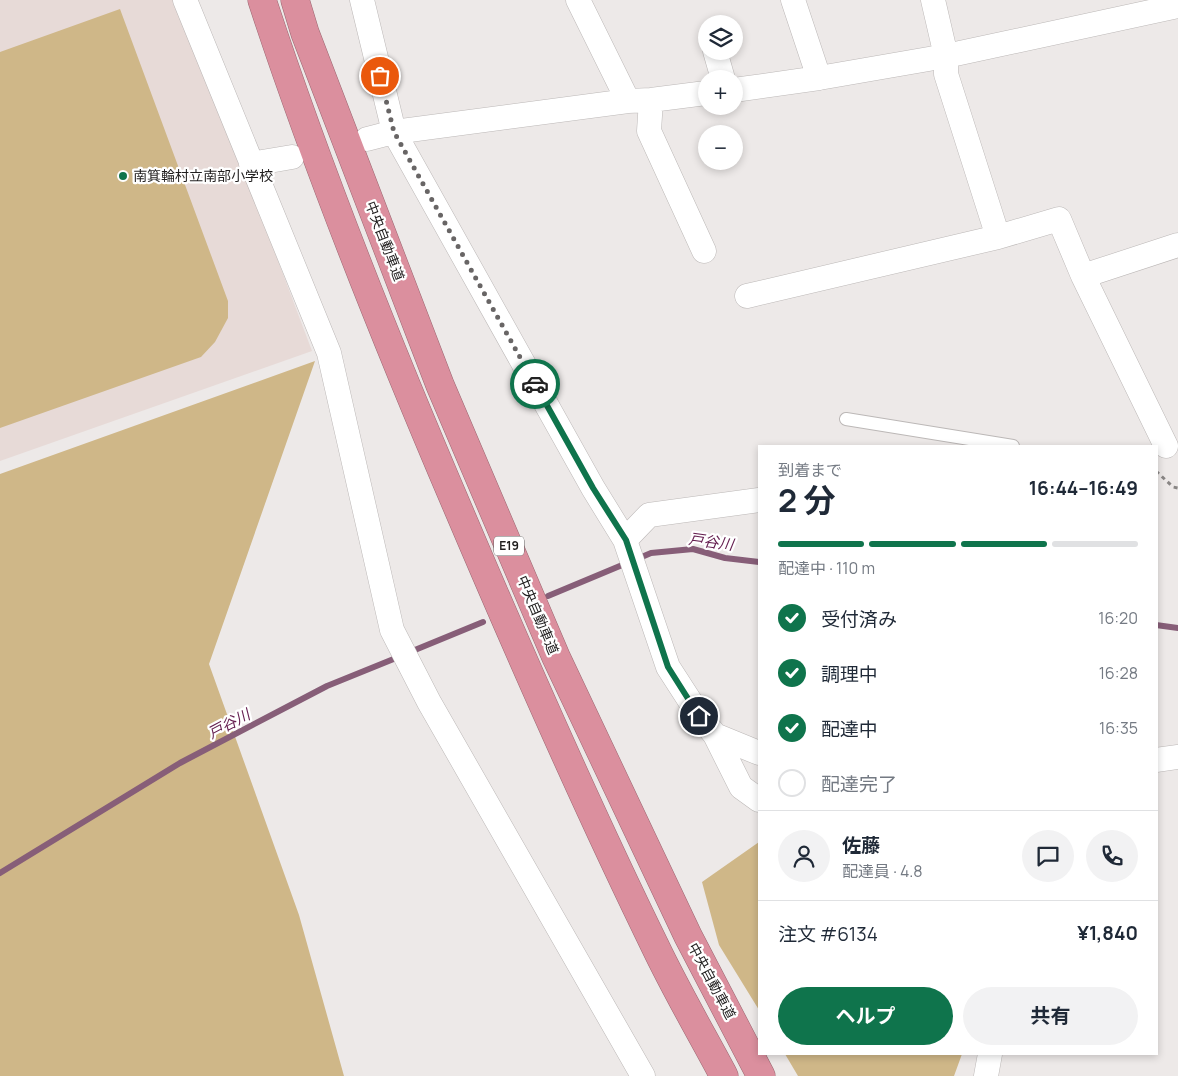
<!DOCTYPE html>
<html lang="ja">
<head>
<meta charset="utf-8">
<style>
  body { margin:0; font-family:Manrope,"Noto Sans JP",sans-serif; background:#f2f2f3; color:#1f2937; height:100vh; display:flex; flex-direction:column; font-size:19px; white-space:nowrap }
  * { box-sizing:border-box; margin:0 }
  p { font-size:16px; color:#747a83 }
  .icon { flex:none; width:28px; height:28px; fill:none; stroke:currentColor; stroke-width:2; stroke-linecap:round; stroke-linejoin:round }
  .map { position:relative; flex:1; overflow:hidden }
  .side { position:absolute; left:758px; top:445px; width:400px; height:610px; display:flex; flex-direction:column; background:#fff; border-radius:0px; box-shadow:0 2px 8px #0003 }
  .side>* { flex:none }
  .controls { position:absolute; left:698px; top:15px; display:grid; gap:10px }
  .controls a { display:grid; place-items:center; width:45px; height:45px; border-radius:50%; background:#fff; box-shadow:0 2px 8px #0003; font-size:25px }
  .pin { position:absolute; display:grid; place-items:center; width:42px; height:42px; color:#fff; margin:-21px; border:2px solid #fff; border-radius:50%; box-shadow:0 1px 5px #0007 }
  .courier { position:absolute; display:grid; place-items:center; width:50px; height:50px; margin:-25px; border:4px solid #0f744c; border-radius:50%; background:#fff; color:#222; box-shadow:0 1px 6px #0007 }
  .overview em { font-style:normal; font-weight:700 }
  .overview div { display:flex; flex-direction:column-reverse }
  .overview { display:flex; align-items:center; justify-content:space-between; height:85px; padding:0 20px }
  h1 { font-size:32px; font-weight:700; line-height:38px }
  .bar { display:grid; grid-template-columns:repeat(4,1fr); gap:8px 5px; align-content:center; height:60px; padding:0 20px }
  .bar i { height:6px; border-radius:4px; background:#e0e1e3 }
  .bar .current { background:#0f744c }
  .bar p { grid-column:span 4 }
  .line { display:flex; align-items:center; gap:12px; padding:0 20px; border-top:1px solid #e0e1e3 }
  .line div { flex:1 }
  .round { display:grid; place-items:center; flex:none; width:52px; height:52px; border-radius:26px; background:#f2f2f3 }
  ol { padding:0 20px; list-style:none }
  li { display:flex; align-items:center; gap:15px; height:55px }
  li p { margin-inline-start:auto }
  li .icon { padding:5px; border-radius:50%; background:#0f744c; color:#fff; stroke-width:4 }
  li:last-child { color:#747a83 }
  li i { width:28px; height:28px; border:2px solid #e0e1e3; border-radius:50% }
  .action { display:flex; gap:10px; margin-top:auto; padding:10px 20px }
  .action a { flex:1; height:58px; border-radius:30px; background:#0f744c; color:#fff; font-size:20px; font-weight:700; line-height:58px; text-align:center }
  .action a+a { background:#f2f2f3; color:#1f2937 }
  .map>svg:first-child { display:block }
  .built { fill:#e7dad7 }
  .green { fill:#cfb788 }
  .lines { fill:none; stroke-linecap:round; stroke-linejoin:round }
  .stream { stroke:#875e78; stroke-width:6 }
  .lane-casing { stroke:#bcb8b7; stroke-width:14 }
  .street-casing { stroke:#bcb8b7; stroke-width:25 }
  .highway-casing { stroke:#9a6771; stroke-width:29 }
  .path { stroke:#898685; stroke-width:3; stroke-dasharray:4 4; stroke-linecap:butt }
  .lane { stroke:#fff; stroke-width:12 }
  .street { stroke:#fff; stroke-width:24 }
  .highway { stroke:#db8f9e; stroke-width:28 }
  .done { stroke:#686565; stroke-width:5; stroke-dasharray:0 9 }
  .route { stroke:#0f744c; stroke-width:6 }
  .poi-dot { fill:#0f744c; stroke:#fff; stroke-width:2 }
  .labels { text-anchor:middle; stroke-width:4.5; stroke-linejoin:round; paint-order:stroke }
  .shield { fill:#fff; stroke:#636262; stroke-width:1 }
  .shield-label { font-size:12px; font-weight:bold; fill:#201e1e }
  .poi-label { font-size:14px; fill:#201e1e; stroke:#fff; text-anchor:start }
  .street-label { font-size:14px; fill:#201e1e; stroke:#fff }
  .water-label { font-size:15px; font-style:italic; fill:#662051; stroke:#fff }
</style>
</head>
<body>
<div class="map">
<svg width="1178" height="1076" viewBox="0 0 1178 1076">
  <rect width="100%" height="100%" fill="#ede9e8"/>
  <path class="built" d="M0 0H180L312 351 0 461Z"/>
  <path class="green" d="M120 9 228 301V318L215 342 201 357 0 428V52Z
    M315 361 209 664 299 915 344 1076H0V474Z
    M759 842V1010L719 945 702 882Z
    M785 1054H962L954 1076H798Z"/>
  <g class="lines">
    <path class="stream" d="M637 559 651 553 693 549 725 558 759 562
      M548 596 627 563
      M1156 625 1178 628
      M410 652 483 622
      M0 873 180 763 327 686 401 656"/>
    <g class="lane-casing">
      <path id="lane" d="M846 419 1013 446"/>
    </g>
    <g class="street-casing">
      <path id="street" d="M185 0 329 353 392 630 429 702 643 1076
        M362 0 394 132 593 488 625 540 668 667 699 715 715 735 759 753
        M578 0 628 101
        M793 0 819 78
        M933 0 946 56V74L998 237 1059 219 1083 276 1166 446
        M715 51 723 79
        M734 90 819 78 946 56 1178 6
        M651 100 649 131 704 251
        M367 139 394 132 628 101 651 100 706 93
        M251 164 292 157
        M1083 276 1178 245
        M747 296 998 237
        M625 540 649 515 759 500
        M715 735 741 787 759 800
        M1156 760 1178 757
        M986 1076 990 1054"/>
    </g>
    <g class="highway-casing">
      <path id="highway" d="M262 0C319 174 387 343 459 511 521 657 585 803 655 946 676 990 701 1033 724 1076
        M295 0 305 33 440 385 556 657 688 936 761 1076"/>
    </g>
    <path class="path" d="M1156 471 1173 487 1178 488"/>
    <use href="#lane" class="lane"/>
    <use href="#street" class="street"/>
    <use href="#highway" class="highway"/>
  </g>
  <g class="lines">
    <path class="done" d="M380 76 394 132 535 384"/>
    <path class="route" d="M535 384 593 488 626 540 668 667 699 716"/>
  </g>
  <circle class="poi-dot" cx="123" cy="176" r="5"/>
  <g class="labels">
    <rect class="shield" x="494" y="536.5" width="30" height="19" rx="4"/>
    <g class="shield-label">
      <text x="509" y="550">E19</text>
    </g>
    <g class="poi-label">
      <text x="133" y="181">南箕輪村立南部小学校</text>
    </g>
    <g class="street-label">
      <text transform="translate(385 241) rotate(69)" y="5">中央自動車道</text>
      <text transform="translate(538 615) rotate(67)" y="5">中央自動車道</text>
      <text transform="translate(712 981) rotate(62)" y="5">中央自動車道</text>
    </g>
    <g class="water-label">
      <text transform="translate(711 542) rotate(8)" y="5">戸谷川</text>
      <text transform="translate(229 724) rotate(-28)" y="5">戸谷川</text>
    </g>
  </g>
</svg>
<div class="controls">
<a><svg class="icon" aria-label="layers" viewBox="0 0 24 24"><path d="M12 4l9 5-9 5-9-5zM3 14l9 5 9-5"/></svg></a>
<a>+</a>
<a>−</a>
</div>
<div class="pin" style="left:380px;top:76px;background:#ea580c"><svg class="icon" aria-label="bag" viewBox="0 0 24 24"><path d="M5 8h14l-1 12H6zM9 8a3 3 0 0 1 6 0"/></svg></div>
<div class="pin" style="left:699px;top:716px;background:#1f2937"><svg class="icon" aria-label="home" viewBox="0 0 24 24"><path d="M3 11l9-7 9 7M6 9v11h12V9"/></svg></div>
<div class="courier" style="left:535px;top:384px"><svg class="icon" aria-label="car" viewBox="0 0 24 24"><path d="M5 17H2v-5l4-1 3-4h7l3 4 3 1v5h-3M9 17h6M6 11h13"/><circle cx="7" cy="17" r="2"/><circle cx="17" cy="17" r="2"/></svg></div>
<section class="side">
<div class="overview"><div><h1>2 分</h1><p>到着まで</p></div><em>16:44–16:49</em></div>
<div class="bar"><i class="current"></i><i class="current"></i><i class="current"></i><i></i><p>配達中 · 110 m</p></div>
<ol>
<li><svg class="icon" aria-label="check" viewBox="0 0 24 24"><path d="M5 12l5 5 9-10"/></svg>受付済み<p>16:20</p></li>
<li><svg class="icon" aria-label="check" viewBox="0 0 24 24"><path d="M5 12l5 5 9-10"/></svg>調理中<p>16:28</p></li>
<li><svg class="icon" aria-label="check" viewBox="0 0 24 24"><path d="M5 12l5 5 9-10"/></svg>配達中<p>16:35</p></li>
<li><i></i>配達完了</li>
</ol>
<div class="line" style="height:90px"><a class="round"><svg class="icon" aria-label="person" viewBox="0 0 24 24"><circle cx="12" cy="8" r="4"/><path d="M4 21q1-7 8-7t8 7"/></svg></a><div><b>佐藤</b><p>配達員 · 4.8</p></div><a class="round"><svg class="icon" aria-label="chat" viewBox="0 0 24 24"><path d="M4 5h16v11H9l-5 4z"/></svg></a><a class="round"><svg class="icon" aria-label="phone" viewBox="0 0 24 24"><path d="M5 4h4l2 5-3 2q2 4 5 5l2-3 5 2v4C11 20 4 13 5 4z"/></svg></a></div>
<div class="line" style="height:65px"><div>注文 #6134</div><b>¥1,840</b></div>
<div class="action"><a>ヘルプ</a><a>共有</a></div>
</section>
</div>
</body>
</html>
